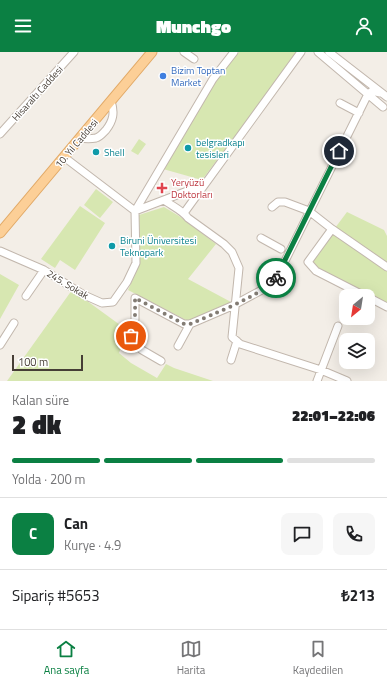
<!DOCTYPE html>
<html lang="tr">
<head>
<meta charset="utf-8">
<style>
  body { margin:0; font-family:"Titillium Web",sans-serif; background:#f6f6f6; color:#202124; height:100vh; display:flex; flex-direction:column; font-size:15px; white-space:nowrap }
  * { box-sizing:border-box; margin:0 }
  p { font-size:13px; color:#757577 }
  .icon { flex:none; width:22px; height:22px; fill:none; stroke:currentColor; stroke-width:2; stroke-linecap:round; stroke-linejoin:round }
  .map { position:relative; height:329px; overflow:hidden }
  .drawer { display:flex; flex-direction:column; background:#fff; flex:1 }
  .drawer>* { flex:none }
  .needle { width:26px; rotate:210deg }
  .fabs { position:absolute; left:339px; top:237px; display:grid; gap:8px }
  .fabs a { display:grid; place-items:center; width:36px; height:36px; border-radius:8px; background:#fff; box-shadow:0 4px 16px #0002; font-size:20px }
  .scale { position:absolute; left:12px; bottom:10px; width:71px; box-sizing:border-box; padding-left:4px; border:2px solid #463e36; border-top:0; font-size:11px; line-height:14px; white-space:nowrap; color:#463e36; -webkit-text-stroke:3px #fff; paint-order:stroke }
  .pin { position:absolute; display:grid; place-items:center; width:34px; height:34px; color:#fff; margin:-17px; border:2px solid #fff; border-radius:50%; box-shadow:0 1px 4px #0007 }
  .courier { position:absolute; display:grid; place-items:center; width:40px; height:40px; margin:-20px; border:3px solid #0b8043; border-radius:50%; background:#fff; color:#222; box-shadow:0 1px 5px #0007 }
  .headline em { font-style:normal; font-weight:800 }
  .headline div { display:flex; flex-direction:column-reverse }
  .headline { display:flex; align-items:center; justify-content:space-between; height:68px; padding:0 12px }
  h1 { font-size:26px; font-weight:800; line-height:30px }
  .bar { display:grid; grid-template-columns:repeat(4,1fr); gap:6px 4px; align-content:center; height:48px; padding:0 12px }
  .bar i { height:5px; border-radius:3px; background:#e0e0e0 }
  .bar .active { background:#0b8043 }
  .bar p { grid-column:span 4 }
  .line { display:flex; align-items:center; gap:10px; padding:0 12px; border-top:1px solid #e0e0e0 }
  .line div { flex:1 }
  .round { display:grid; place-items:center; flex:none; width:42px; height:42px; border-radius:8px; background:#f6f6f6 }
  header { display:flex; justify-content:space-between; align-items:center; height:52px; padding:0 12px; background:#0b8043; color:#fff; font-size:18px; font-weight:800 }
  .tab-bar { display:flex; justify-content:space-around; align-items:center; height:56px; border-top:1px solid #e0e0e0; background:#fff; font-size:11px; color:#757577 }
  .tab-bar a { display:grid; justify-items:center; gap:2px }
  .tab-bar .active { color:#0b8043 }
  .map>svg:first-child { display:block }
  .green { fill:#d7e7b1 }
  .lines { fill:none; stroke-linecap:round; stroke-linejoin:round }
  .minor-casing { stroke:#c2b7ad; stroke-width:9 }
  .major-casing { stroke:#e1a967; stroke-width:11 }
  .minor { stroke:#fff; stroke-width:7 }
  .major { stroke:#fccf97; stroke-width:9 }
  .done { stroke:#837c74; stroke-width:4; stroke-dasharray:0 7.2 }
  .route { stroke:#0b8043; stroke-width:5 }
  .shop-dot { fill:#3f7fe0; stroke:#fff; stroke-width:1.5 }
  .culture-dot { fill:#0f9aa8; stroke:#fff; stroke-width:1.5 }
  .health-dot { fill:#e0444e; stroke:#fff; stroke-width:1.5 }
  .labels { text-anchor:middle; stroke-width:3; stroke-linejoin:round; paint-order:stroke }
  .shop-label { font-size:10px; fill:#366cbe; stroke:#fff; text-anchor:start }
  .street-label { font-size:10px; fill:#463e36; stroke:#fff }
  .culture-label { font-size:10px; fill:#0d838f; stroke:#fff; text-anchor:start }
  .health-label { font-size:10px; fill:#be3a42; stroke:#fff; text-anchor:start }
</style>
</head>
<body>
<header><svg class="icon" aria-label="menu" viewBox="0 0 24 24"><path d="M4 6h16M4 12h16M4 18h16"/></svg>Munchgo<svg class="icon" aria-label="person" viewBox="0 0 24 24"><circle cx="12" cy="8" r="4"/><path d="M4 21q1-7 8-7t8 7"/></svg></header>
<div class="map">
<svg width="387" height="329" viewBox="0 0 387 329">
  <rect width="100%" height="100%" fill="#f3eee7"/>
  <path class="green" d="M239 0H298L202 128 163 117 213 32Z
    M139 87 146 92 138 103 131 99Z
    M96 137 113 150 100 166 84 153Z
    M80 154 105 171 75 218 60 208 55 216 41 207Z
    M164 155 179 164 216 192 188 227 231 250 188 269 128 238 140 211 139 163Z
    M347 160 384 178 387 184V211L335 176Z
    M332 181 387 217V252L318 217 311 209Z
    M0 222 19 233 0 267Z
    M72 238 127 278 119 301 131 311 157 326 166 312 174 316 213 329H7Z"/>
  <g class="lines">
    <g class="minor-casing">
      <path id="minor" d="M184 0 194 7
        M318 0 383 55
        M329 0 387 45
        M340 51 359 61
        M0 82 74 0
        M80 86C86 87 91 87 96 86 100 85 103 81 106 78 113 69 115 61 111 49
        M64 105 135 159
        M164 148C172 154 182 158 188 166L224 192 232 200 239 216 232 285 240 292 321 318 347 329
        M272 155 278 150H285L309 159 332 177 387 215
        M135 159 213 27 234 0
        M135 159 203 133
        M184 161 301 0
        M332 177 308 210 316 219 365 244
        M261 186 281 197
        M0 199 44 218 84 243 102 251 113 250 127 230 136 211 135 159
        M26 244 44 218
        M368 245 387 255
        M0 293 14 271
        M178 294 190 272
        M231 308 237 289
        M161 309 142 298 131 289 135 267V246L184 272H190L232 254 271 233 278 223 368 42 372 39 380 41
        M317 329 338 274"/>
    </g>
    <g class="major-casing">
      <path id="major" d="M0 181 152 0"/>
    </g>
    <use href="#minor" class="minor"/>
    <use href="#major" class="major"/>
  </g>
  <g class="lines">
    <path class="done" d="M131 284C136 272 135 259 135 246L184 272H190C211 263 263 243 276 226"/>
    <path class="route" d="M276 226 339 99"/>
  </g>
  <circle class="shop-dot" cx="163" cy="24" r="4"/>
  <g class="culture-dot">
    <circle cx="188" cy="96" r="4"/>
    <circle cx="96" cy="100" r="4"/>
    <circle cx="112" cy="194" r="4"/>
  </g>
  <path class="health-dot" d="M160 130h4v4h4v4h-4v4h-4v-4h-4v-4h4z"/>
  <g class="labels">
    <g class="shop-label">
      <text x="171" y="22">Bizim Toptan<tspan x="171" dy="12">Market</tspan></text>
    </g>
    <g class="street-label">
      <text transform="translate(37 41) rotate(-48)" y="4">Hisaraltı Caddesi</text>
      <text transform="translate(76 91) rotate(-50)" y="4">10. Yıl Caddesi</text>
      <text transform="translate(68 232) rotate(31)" y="4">245. Sokak</text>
    </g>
    <g class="culture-label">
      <text x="196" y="94">belgradkapı<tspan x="196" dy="12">tesisleri</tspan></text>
      <text x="104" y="104">Shell</text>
      <text x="120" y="192">Biruni Üniversitesi<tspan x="120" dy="12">Teknopark</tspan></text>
    </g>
    <g class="health-label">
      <text x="171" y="134">Yeryüzü<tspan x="171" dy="12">Doktorları</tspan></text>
    </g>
  </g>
</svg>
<div class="fabs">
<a><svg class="needle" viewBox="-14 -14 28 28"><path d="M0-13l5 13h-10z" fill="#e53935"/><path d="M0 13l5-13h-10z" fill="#757577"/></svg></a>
<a><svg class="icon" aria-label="layers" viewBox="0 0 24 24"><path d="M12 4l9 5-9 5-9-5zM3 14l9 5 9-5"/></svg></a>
</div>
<div class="scale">100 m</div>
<div class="pin" style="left:131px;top:284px;background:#ea580c"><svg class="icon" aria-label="bag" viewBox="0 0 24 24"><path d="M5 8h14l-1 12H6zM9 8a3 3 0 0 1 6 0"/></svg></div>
<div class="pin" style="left:339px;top:99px;background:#1f2937"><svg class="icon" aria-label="home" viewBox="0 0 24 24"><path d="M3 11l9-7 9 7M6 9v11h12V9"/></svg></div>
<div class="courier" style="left:276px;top:226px"><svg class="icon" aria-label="bike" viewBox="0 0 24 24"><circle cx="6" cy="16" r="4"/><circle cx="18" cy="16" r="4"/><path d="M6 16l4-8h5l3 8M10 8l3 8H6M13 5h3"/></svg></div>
</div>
<section class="drawer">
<div class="headline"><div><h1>2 dk</h1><p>Kalan süre</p></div><em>22:01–22:06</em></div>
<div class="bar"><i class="active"></i><i class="active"></i><i class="active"></i><i></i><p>Yolda · 200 m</p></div>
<div class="line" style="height:72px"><b class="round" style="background:#0b8043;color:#fff">C</b><div><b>Can</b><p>Kurye · 4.9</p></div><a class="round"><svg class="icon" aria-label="chat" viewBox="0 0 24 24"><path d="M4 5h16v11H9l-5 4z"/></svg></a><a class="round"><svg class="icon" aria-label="phone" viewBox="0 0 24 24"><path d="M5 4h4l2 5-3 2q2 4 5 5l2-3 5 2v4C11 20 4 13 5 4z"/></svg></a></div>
<div class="line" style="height:52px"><div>Sipariş #5653</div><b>₺213</b></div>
</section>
<nav class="tab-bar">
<a class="active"><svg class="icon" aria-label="home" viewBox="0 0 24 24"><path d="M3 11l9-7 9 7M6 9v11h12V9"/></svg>Ana sayfa</a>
<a><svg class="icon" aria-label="map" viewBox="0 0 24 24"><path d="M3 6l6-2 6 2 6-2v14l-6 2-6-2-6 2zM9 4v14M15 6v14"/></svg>Harita</a>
<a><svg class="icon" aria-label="saved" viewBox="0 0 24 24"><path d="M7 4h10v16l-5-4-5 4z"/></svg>Kaydedilen</a>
</nav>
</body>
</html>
